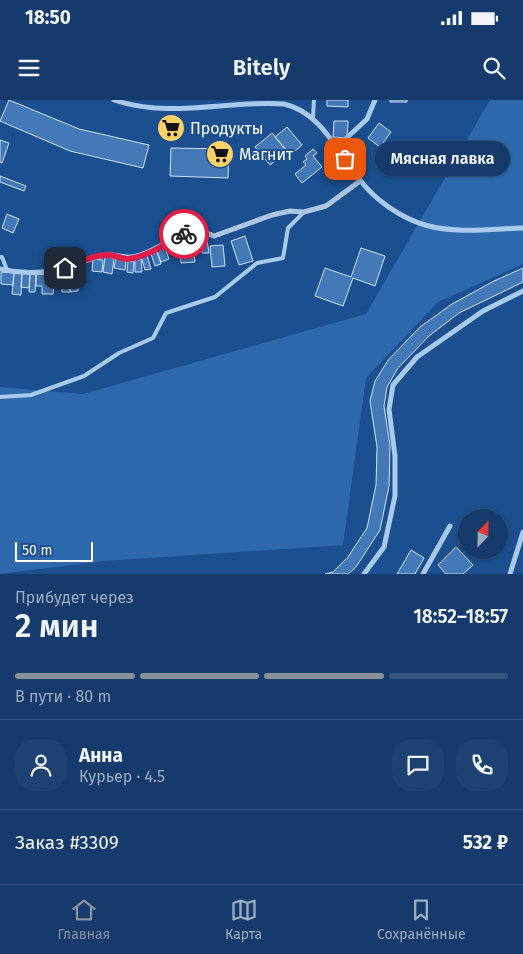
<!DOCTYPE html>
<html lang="ru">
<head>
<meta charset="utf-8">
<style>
  body { margin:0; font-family:"Fira Sans",sans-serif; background:#1d4271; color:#f1f3f6; height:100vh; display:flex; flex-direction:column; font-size:19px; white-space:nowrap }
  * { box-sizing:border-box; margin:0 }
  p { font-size:16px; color:#9dadc1 }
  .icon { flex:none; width:28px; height:28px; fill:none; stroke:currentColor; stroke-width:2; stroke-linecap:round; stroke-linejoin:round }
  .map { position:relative; height:474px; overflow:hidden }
  .details { display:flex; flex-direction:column; background:#143b6b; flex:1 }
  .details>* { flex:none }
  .needle { width:32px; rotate:22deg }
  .fabs { position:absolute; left:458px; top:409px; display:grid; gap:10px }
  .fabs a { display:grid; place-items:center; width:50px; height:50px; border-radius:50%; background:#143b6b; box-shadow:0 1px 4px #0004,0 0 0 1px #33557e; font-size:25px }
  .scale { position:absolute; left:15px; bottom:12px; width:78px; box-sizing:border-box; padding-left:5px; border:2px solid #fff; border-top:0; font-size:14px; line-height:18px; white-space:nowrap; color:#fff; -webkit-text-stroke:4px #1b4f8f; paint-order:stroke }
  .pin { position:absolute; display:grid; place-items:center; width:42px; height:42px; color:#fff; margin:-21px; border-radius:10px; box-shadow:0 2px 8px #0006 }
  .courier { position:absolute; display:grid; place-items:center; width:50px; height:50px; margin:-25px; border:4px solid #e11d48; border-radius:50%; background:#fff; color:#222; box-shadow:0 1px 6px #0007 }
  .bubble { position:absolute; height:35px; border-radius:18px; background:#143b6b; box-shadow:0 1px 4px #0004,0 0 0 1px #33557e; font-size:16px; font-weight:600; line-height:35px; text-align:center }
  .head em { font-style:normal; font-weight:600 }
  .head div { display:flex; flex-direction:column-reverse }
  .head { display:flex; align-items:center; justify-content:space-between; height:85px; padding:0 15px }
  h1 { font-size:32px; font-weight:600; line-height:38px }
  .bar { display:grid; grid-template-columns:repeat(4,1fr); gap:8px 5px; align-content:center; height:60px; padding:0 15px }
  .bar i { height:6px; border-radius:4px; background:#33557e }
  .bar .current { background:#8c9099 }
  .bar p { grid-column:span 4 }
  .line { display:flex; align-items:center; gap:12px; padding:0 15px; border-top:1px solid #33557e }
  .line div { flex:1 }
  .round { display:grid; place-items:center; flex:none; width:52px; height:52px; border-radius:20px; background:#1d4271 }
  .status { display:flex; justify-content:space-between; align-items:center; height:35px; padding:0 25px; background:#143b6b; direction:ltr }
  .status svg { height:14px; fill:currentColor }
  header { display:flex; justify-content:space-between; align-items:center; height:65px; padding:0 15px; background:#143b6b; font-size:22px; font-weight:600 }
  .tabs { display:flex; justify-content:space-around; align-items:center; height:70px; border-top:1px solid #33557e; background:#143b6b; font-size:14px; color:#9dadc1 }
  .tabs a { display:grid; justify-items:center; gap:2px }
  .tabs .current { color:#8c9099 }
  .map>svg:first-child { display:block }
  .green { fill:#2e69ad }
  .building { fill:#4478b7; stroke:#cfe3fa }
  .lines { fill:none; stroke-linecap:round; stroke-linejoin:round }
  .lane { stroke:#a9c9ee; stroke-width:4 }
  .street { stroke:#a9c9ee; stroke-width:5 }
  .done { stroke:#afc1d8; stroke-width:5; stroke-dasharray:0 9 }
  .route { stroke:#e11d48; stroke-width:6 }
  .labels { text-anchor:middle; stroke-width:4; stroke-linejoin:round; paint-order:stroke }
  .poi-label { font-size:16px; fill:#fff; stroke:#1b4f8f; text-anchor:start }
</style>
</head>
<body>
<div class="status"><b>18:50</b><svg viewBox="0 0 49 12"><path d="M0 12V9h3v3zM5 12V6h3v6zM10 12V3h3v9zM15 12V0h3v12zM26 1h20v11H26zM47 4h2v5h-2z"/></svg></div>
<header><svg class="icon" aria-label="menu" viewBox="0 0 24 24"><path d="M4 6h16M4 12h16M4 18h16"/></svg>Bitely<svg class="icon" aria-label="search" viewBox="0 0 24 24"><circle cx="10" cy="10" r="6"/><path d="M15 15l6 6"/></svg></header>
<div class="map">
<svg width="523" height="474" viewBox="0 0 523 474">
  <rect width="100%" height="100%" fill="#1b4f8f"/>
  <path class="green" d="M490 0H523V164L438 202 366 278 343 445 104 461 0 474V287L83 294 366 214Z"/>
  <path class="building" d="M9 0 79 29 149 45 143 68 70 51 0 21Z
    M327 0H348V7L327 6Z
    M390 0H407V2H390Z
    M334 21H348L347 38 333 37Z
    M379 23 391 32 380 47 368 38Z
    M175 25V30H167V26Z
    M287 27 302 45 290 55 275 37Z
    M272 33 287 51 270 65 255 47Z
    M0 40 9 43 2 63 0 62Z
    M171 48 229 49 228 78 170 76Z
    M313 49 317 53 313 56 322 67 302 83 295 74 306 65 303 62 307 59 305 56Z
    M0 76 26 86 24 91 0 82Z
    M7 114 19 119 13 133 2 128Z
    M245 136 253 161 239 165 231 141Z
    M207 140 209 153H202L200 141Z
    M193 145 195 162 181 163 179 147Z
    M223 145 225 166 212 167 210 146Z
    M165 148 169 159 161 162 157 151Z
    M361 148 385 156 375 186 353 178 343 206 315 196 325 168 351 177Z
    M157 152 161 164 155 166 151 154Z
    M147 155 151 169 145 170 141 156Z
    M105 157 114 158 112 174 103 172Z
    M116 158 126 160 125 170 114 168Z
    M135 158H141L142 172H135Z
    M93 159 103 160 102 172 92 171Z
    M128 161 134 162 133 173 127 172Z
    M523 168V182L459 213 429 236 398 268 387 287 384 306 390 346 389 386 380 430 356 467 348 474H325L333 472 348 457 367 428 376 385 377 347 370 301 375 281 389 259 420 227 452 204 494 181Z
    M70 170H78V191L70 192Z
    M1 172 14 173 13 185 1 184Z
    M61 172H70V192H62Z
    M14 173H22L21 195 12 194Z
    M22 173 30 174 29 188 21 187Z
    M30 174H36L35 192H29Z
    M36 174 55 175 53 194H42V186H36Z
    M456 447 473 465 463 474H446L438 465Z
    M411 450 424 458 415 474H397Z"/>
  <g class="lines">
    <path class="lane" d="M313 18 314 0
      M0 157H2L7 170
      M0 297 31 295 84 276 119 253 153 238 166 213 215 197 257 163 283 158 288 128 304 112"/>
    <path class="street" d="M114 0C169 19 228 0 284 4 321 12 338 53 360 80 375 100 401 118 425 125 456 134 491 129 523 128
      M337 47 367 19 375 0
      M0 169C21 174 45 173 65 168 79 165 91 157 106 155 119 154 125 160 140 155 170 145 183 123 214 136L272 115 290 111 304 112 326 106 360 81
      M364 474 384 447 395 396V356L389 309 393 285 417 257 483 211 523 191
      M423 474 450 426
      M510 474 523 432"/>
  </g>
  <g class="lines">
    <path class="done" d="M184 134 202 131 214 136 272 115 290 111 304 112 326 106 360 81 345 59"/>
    <path class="route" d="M65 168C78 164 94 154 109 155 115 155 121 159 128 159 147 157 168 143 184 134"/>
  </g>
  <defs>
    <g id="supermarket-disc" transform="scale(1.4375)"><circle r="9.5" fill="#ffd166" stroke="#1b4f8f"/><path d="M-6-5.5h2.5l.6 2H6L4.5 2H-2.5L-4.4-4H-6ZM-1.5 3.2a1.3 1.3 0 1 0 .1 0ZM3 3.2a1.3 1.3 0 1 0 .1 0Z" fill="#111"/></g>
  </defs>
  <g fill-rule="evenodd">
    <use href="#supermarket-disc" x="171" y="28"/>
    <use href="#supermarket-disc" x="220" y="54"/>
  </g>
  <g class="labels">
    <g class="poi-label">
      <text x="190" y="34">Продукты</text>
      <text x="239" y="60">Магнит</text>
    </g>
  </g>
</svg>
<div class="fabs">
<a><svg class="needle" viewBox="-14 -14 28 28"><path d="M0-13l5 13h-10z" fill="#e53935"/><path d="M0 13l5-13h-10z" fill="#9dadc1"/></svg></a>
</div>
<div class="scale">50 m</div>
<div class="pin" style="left:345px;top:59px;background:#ea580c"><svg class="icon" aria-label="bag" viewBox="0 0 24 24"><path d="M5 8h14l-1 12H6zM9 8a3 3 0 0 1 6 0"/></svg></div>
<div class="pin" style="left:65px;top:168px;background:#1f2937"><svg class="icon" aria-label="home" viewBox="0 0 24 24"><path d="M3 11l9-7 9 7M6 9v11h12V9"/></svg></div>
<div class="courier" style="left:184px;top:134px"><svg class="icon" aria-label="bike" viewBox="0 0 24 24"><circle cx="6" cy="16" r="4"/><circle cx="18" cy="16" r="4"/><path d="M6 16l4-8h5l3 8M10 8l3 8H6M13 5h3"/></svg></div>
<div class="bubble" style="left:375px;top:41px;width:135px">Мясная лавка</div>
</div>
<section class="details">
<div class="head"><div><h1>2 мин</h1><p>Прибудет через</p></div><em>18:52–18:57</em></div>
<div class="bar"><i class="current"></i><i class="current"></i><i class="current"></i><i></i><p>В пути · 80 m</p></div>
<div class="line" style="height:90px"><a class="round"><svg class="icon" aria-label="person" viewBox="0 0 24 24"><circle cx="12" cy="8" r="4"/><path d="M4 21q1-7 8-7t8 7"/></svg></a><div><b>Анна</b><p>Курьер · 4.5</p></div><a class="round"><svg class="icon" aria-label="chat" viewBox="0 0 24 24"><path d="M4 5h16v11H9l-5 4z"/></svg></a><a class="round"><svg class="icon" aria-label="phone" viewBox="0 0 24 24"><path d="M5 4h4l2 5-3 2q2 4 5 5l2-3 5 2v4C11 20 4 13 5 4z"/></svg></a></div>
<div class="line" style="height:65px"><div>Заказ #3309</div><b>532 ₽</b></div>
</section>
<nav class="tabs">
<a class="current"><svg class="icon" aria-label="home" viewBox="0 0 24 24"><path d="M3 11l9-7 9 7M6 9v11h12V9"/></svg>Главная</a>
<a><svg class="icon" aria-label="map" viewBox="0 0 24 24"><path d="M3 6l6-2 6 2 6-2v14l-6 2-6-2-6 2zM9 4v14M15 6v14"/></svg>Карта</a>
<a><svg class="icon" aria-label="saved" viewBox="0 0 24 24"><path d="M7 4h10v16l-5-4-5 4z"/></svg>Сохранённые</a>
</nav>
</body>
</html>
